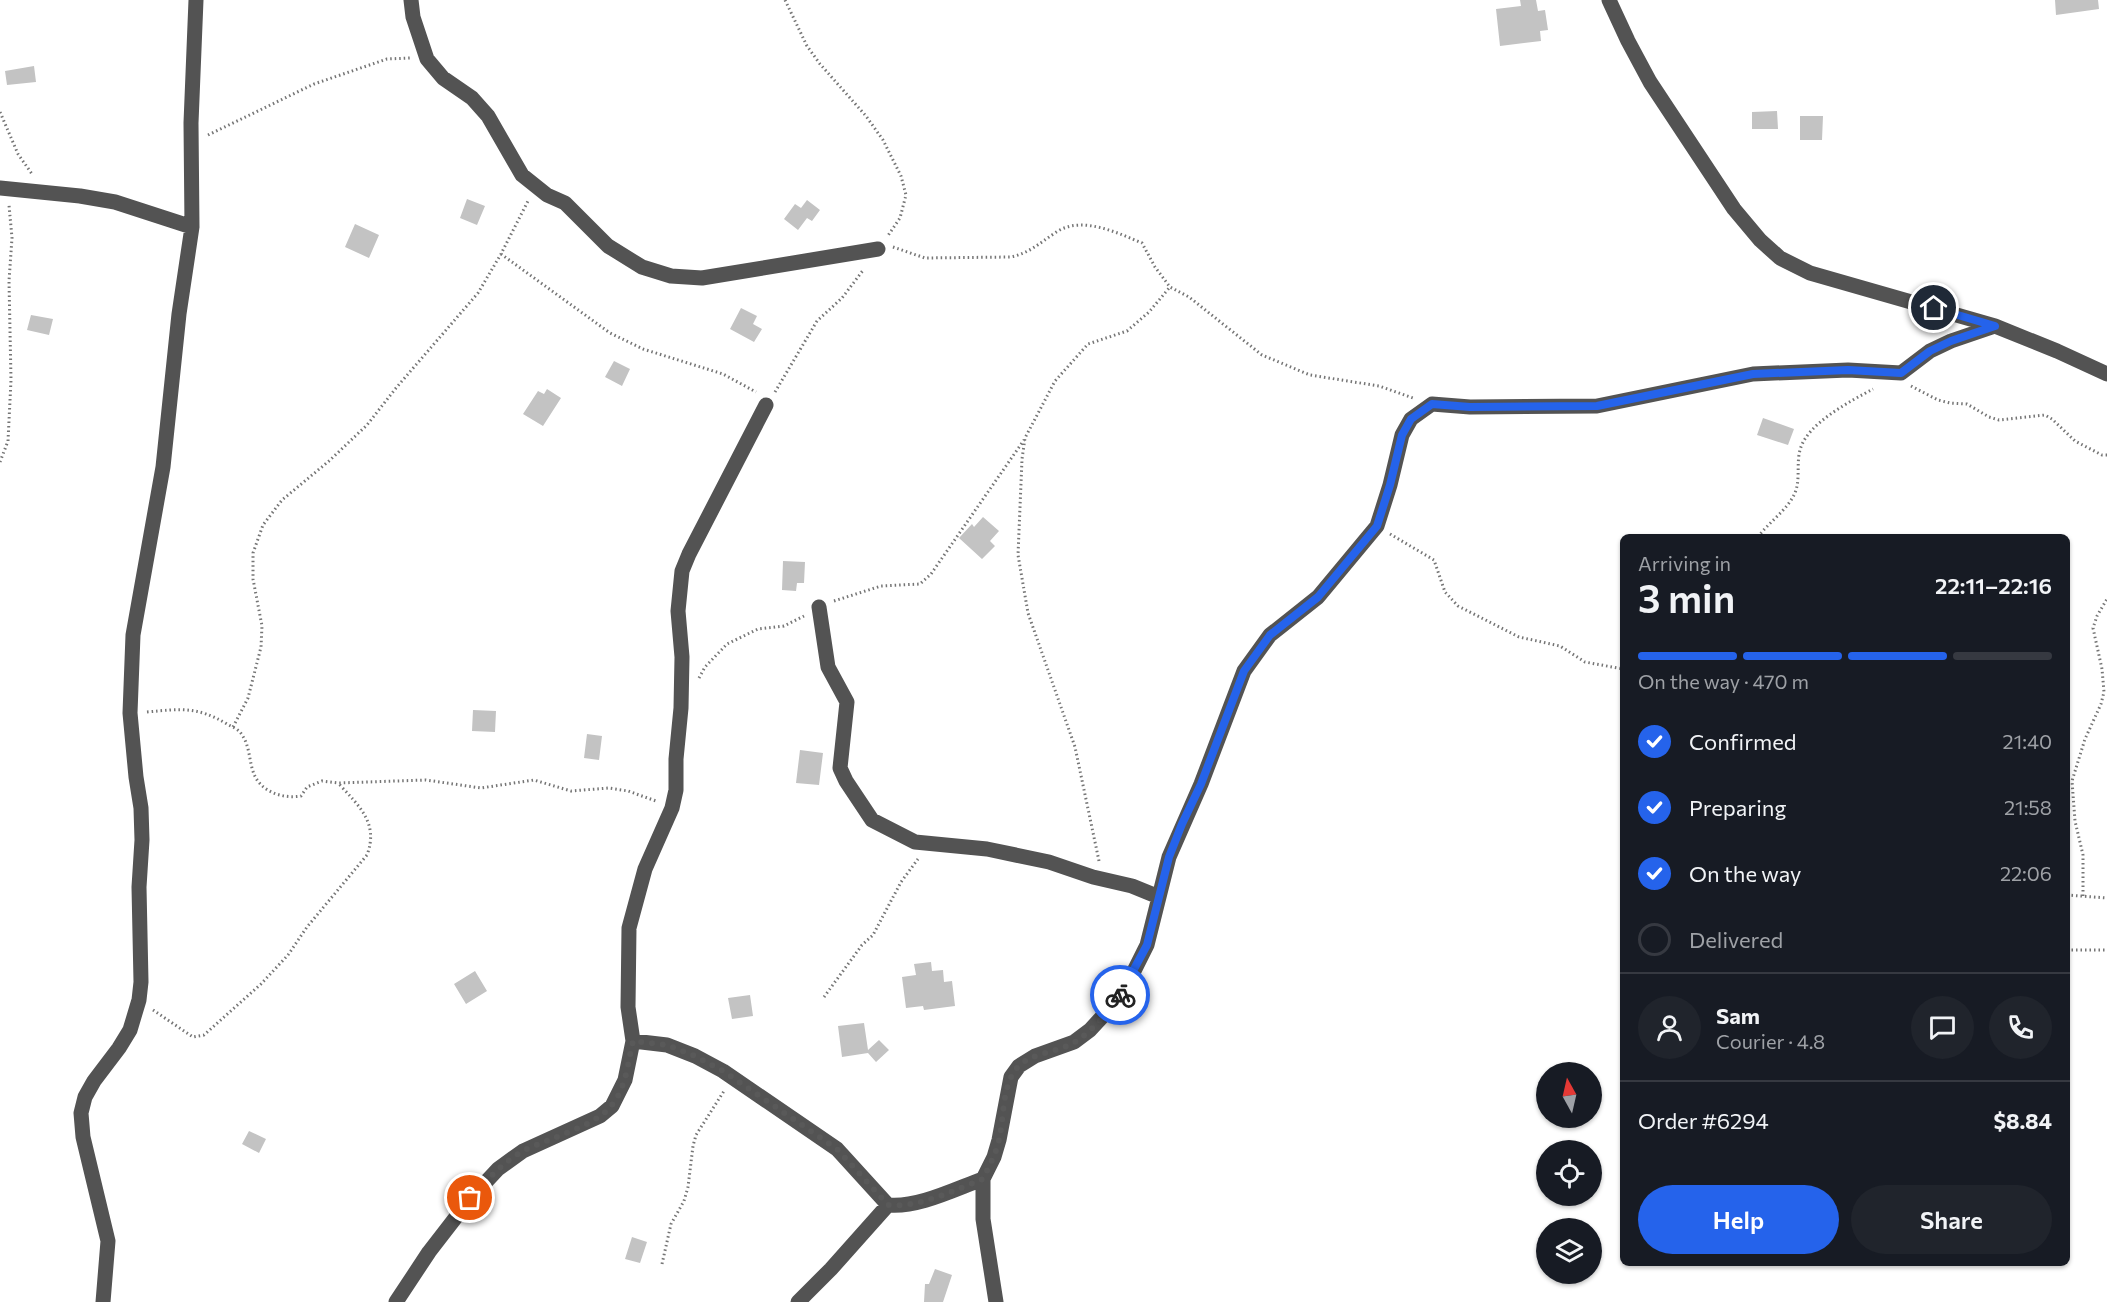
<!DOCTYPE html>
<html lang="en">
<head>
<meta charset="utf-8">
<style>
  body { margin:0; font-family:Commissioner,sans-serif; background:#20242c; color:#f1f3f6; height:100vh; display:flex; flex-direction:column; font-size:22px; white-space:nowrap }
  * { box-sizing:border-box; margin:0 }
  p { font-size:20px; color:#9ea1a6 }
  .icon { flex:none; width:33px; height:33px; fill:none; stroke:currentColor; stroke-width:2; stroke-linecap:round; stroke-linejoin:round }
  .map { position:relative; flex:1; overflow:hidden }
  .sheet { position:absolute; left:1620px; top:534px; width:450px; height:732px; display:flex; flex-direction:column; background:#171b24; border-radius:9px; box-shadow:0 2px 4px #0004 }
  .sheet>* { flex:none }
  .needle { width:39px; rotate:352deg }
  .fabs { position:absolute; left:1536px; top:1062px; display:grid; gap:12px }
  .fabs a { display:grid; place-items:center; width:66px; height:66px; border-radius:50%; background:#171b24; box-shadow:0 2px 4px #0004; font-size:30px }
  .pin { position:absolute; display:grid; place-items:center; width:51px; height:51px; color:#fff; margin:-26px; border:3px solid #fff; border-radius:50%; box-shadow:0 2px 6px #0007 }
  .courier { position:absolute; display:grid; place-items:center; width:60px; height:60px; margin:-30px; border:4px solid #2563eb; border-radius:50%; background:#fff; color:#222; box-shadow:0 2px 8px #0007 }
  .head em { font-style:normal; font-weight:600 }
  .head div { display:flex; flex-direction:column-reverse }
  .head { display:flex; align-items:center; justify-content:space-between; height:102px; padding:0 18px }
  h1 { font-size:39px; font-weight:600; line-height:45px }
  .bar { display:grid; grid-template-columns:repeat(4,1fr); gap:9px 6px; align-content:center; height:72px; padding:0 18px }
  .bar i { height:8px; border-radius:4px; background:#363941 }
  .bar .current { background:#2563eb }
  .bar p { grid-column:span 4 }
  .line { display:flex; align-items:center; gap:15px; padding:0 18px; border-top:2px solid #363941 }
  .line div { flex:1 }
  .round { display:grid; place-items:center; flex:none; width:63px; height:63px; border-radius:32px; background:#20242c }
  ol { padding:0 18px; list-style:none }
  li { display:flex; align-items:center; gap:18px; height:66px }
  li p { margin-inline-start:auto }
  li .icon { padding:6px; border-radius:50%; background:#2563eb; color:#fff; stroke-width:4 }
  li:last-child { color:#9ea1a6 }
  li i { width:33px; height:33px; border:3px solid #363941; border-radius:50% }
  .primary-button { display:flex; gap:12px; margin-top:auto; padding:12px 18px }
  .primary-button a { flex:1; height:69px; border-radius:36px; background:#2563eb; color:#fff; font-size:24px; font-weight:600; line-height:69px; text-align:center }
  .primary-button a+a { background:#20242c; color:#f1f3f6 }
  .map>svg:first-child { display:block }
  .building { fill:#c3c3c3 }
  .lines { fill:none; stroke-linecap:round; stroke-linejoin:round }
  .path { stroke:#757575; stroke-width:3; stroke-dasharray:1.5 3; stroke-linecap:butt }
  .minor { stroke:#535353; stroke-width:15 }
  .done { stroke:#595959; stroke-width:6; stroke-dasharray:0 10.8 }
  .route { stroke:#2563eb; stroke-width:8 }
</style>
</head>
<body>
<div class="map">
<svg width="2107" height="1302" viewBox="0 0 2107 1302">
  <rect width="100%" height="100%" fill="#fff"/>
  <path class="building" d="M1520 0H1536L1538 11 1545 10 1548 30 1540 31 1541 41 1500 46 1496 9 1521 6Z
    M2055 0H2098L2099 9 2056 15Z
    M34 66 36 82 7 85 5 71Z
    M1777 111 1778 129H1752V112Z
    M1800 116H1823L1822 140H1800Z
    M467 199 485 206 477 225 460 218Z
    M807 200 820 210 812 221 807 218 798 230 784 219 795 204 801 208Z
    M355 224 379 235 369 258 345 247Z
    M741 308 757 316 753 324 762 329 754 342 730 329Z
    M31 315 53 319 49 335 27 330Z
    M614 361 630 369 622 386 605 377Z
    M547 389 561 398 543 426 523 414 538 391 544 394Z
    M1763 418 1794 429 1788 445 1757 435Z
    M983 517 999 531 990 541 995 546 982 559 959 538 972 524 974 527Z
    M783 561 805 562 804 583H797L796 591 782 590Z
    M473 710 496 711 495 732 472 731Z
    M587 734 602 736 599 760 584 758Z
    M800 750 823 753 819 785 796 783Z
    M931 962 932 971 943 970 944 982 952 981 955 1006 924 1010 923 1006 906 1008 902 977 916 975 914 964Z
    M475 971 487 991 466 1004 454 984Z
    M750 995 753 1016 732 1019 728 998Z
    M864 1023 868 1050 879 1040 889 1050 876 1062 868 1053 842 1057 838 1026Z
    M249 1131 266 1139 259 1153 242 1144Z
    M632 1237 647 1242 640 1263 625 1259Z
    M935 1269 952 1275 943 1302H924L925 1284H929Z"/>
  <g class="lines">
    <path class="path" d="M785 0 807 46 820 64 866 116 883 140 901 176 906 195 900 218 887 237
      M0 112 18 154 32 174
      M208 135 314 84 387 59 411 58
      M893 247 925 258 1010 257C1029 254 1042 241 1058 231 1083 216 1118 233 1142 243L1155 267 1170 287 1189 297 1262 355 1310 375 1379 386 1413 398
      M501 254 610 333 643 349 723 374 756 392
      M1911 386 1938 400 1950 403 1967 404 1989 417 1999 420 2045 415 2052 419 2075 441 2102 455H2107
      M775 392 817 321 842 298 864 269
      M0 462 8 441 11 380 9 281 12 238 9 205
      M1390 534 1434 560 1445 592 1458 606 1519 637 1560 646 1585 662 1623 669
      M1758 537C1768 523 1786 511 1794 495 1801 481 1796 465 1800 450 1807 423 1851 401 1873 389
      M834 601 881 586 920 584 931 574 1024 440
      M699 678 705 667 727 644 758 629 784 626 804 616
      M147 712C180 709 197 706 227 724 232 727 239 729 242 735 250 746 249 762 254 774 261 792 283 799 301 796L307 787 322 781 338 783 426 780 481 788 534 780 571 791 609 788 628 791 656 801
      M233 727 248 698 261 647 262 626 253 579V553L263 525 282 500 329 461 367 425 396 388 478 293 501 254 529 199
      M1099 861 1075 747 1028 613 1018 555 1022 459 1025 438 1055 381 1088 344 1127 331 1149 312 1170 287
      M2067 895 2107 898
      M2083 896V855L2075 821 2072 781 2085 739 2101 704 2104 692 2102 669 2093 628 2097 616 2107 599
      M2067 950H2107
      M824 997 862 945 873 935 901 882 918 859
      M153 1010 193 1037 204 1035 261 984 288 955 307 927 367 855C379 823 359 806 339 784
      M662 1264 671 1224 684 1201 688 1187 693 1146 696 1135 724 1091"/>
    <path class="minor" d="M411 0 413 17 427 59 443 78 472 98 488 116 522 175 547 195 565 203 608 246 642 267 671 276 702 278 878 249
      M1609 0 1628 41 1650 82 1734 209 1760 240 1780 258 1810 273 1995 326 2057 351 2107 374
      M0 188 80 196 115 202 192 227
      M819 607 828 667 847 702 840 768 846 781 872 820 915 842 987 849 1049 862 1093 877 1132 886 1159 897
      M633 1041 667 1045 695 1056 723 1071 837 1149 888 1205C918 1208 955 1189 983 1179
      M103 1302 108 1241 83 1137 81 1113 85 1097 94 1081 119 1048 130 1030 139 1000 141 982 139 887 142 840 141 808 136 777 130 713 133 635 163 467 179 314 192 227 191 123 196 0
      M396 1302 429 1252 470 1199 498 1169 523 1151 600 1116 612 1106 625 1080 633 1041 628 1007 629 928 645 869 672 808 676 790V759L681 708 682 657 678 611 682 571 689 554 766 405
      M798 1302 831 1269 888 1205
      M996 1302 983 1219V1179L994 1157 999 1140 1011 1077 1019 1066 1035 1056 1074 1042 1090 1030 1113 1005 1130 979 1147 945 1169 857 1201 784 1244 671 1270 635 1318 597 1377 526 1390 485 1402 435 1411 419 1432 404 1470 407 1597 406 1753 374 1848 370 1901 373 1930 351 1951 341 1995 326"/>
  </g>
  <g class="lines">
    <path class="done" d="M470 1198C487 1181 503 1161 525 1150 549 1138 594 1127 611 1106 626 1089 628 1062 633 1041L667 1045 695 1056 723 1071 837 1149 888 1205C920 1208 954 1190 983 1179 989 1166 996 1154 999 1140 1004 1118 1002 1087 1016 1069 1030 1052 1057 1053 1075 1042 1092 1031 1109 1012 1120 995"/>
    <path class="route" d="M1120 995 1147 945 1169 857 1182 824 1201 784 1244 671 1270 635 1318 597 1377 526 1390 485 1402 435 1411 419 1432 404 1470 407 1597 406 1753 374 1848 370 1901 373 1930 351 1951 341 1995 326 1934 308"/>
  </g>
</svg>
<div class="fabs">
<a><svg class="needle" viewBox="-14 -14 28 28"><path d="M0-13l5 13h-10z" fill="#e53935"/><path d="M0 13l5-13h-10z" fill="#9ea1a6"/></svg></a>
<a><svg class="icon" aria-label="locate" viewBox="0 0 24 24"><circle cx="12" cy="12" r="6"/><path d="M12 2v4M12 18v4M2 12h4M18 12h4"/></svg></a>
<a><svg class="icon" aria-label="layers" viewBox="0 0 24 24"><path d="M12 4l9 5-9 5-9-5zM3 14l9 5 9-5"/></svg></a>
</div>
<div class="pin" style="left:470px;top:1198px;background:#ea580c"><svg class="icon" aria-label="bag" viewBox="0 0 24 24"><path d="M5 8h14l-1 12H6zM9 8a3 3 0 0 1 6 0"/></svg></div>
<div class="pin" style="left:1934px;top:308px;background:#1f2937"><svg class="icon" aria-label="home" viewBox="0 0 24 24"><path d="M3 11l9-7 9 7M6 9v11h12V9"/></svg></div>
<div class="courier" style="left:1120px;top:995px"><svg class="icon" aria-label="bike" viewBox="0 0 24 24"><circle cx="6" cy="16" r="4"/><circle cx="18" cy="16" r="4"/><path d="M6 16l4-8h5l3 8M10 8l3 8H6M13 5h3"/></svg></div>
<section class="sheet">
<div class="head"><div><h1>3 min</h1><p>Arriving in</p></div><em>22:11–22:16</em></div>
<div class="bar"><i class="current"></i><i class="current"></i><i class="current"></i><i></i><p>On the way · 470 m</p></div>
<ol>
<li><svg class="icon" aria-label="check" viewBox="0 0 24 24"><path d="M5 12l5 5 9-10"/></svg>Confirmed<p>21:40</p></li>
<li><svg class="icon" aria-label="check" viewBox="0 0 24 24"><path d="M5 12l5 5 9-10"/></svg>Preparing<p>21:58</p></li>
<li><svg class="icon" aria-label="check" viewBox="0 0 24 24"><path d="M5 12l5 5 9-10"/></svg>On the way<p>22:06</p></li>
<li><i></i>Delivered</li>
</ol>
<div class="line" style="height:108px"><a class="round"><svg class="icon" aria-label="person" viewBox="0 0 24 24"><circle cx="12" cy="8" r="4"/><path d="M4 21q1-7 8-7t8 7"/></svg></a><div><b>Sam</b><p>Courier · 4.8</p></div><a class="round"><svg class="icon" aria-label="chat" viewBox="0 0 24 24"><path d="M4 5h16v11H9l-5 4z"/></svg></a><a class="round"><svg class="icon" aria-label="phone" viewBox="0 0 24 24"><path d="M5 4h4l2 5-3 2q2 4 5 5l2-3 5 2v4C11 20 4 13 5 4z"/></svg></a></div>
<div class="line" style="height:78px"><div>Order #6294</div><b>$8.84</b></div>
<div class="primary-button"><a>Help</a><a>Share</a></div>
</section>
</div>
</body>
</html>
